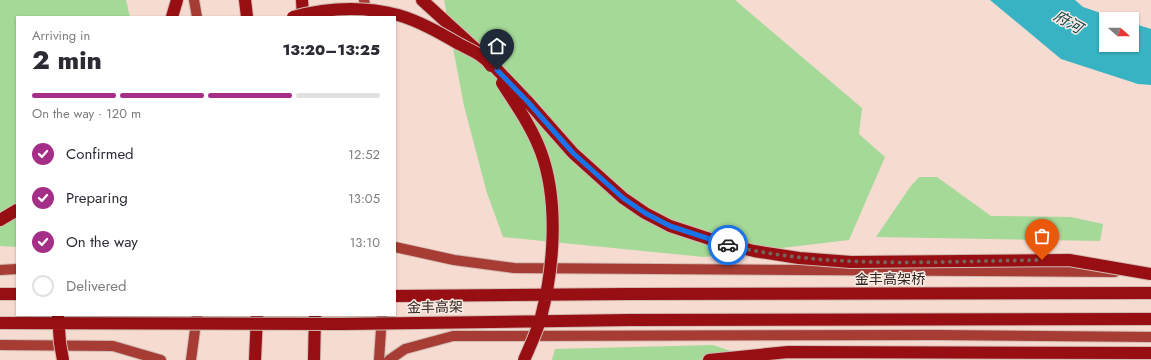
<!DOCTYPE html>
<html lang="en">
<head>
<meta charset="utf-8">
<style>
  body { margin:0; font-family:Jost,"Noto Sans SC",sans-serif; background:#f2f2f3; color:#2b2b33; height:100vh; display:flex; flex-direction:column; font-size:15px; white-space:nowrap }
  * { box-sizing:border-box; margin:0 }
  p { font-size:13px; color:#7c7c81 }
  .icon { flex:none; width:22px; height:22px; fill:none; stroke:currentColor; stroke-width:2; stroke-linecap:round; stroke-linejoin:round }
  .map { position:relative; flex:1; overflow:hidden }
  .side { position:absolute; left:16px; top:16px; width:380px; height:300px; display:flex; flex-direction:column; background:#fff; border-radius:0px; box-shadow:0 1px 3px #0004 }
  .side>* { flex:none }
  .needle { width:26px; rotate:110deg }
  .fabs { position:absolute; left:1099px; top:12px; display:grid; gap:8px }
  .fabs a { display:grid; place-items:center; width:40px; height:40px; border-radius:0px; background:#fff; box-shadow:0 1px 3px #0004; font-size:20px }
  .pin { position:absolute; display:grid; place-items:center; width:34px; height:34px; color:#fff; margin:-41px -17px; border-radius:50% 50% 50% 0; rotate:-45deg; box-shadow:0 0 4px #0007 }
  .pin .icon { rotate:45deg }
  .courier { position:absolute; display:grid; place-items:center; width:40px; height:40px; margin:-20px; border:3px solid #1a73e8; border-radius:50%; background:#fff; color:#222; box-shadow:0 1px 5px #0007 }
  .headline em { font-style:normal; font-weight:800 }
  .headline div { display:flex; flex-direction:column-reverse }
  .headline { display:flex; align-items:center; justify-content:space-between; height:68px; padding:0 16px }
  h1 { font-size:26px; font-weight:800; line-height:30px }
  .bar { display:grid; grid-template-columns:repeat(4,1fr); gap:6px 4px; align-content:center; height:48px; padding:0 16px }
  .bar i { height:5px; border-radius:3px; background:#e1e1e2 }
  .bar .current { background:#a52e86 }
  .bar p { grid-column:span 4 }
  ol { padding:0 16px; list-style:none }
  li { display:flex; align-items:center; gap:12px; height:44px }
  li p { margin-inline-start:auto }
  li .icon { padding:4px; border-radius:50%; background:#a52e86; color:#fff; stroke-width:4 }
  li:last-child { color:#7c7c81 }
  li i { width:22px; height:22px; border:2px solid #e1e1e2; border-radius:50% }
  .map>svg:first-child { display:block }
  .green { fill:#a4d997 }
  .water { fill:#37b3c3 }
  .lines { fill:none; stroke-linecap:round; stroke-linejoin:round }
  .major-casing { stroke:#d2bab2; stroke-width:12 }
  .highway-casing { stroke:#d2bab2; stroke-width:14 }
  .major { stroke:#a63c34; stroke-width:10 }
  .highway { stroke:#970f13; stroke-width:12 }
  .highway-bridge-casing { stroke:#d2bab2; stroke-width:14; stroke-linecap:butt }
  .highway-bridge { stroke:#970f13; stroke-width:12 }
  .done { stroke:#75655f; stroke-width:4; stroke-dasharray:0 7.2 }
  .route { stroke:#1a73e8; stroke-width:5 }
  .labels { text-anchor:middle; stroke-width:3; stroke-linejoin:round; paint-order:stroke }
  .street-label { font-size:14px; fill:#302622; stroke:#fbeae4 }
  .water-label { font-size:15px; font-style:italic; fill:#0f454c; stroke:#fbeae4 }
</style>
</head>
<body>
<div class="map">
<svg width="1151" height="360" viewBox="0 0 1151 360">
  <rect width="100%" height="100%" fill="#f6dbd1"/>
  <path class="green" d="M0 0H126L130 17H17V247L0 246Z
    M444 0H735L862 108 859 134 885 157 849 240 704 257 503 237 487 193 464 106Z
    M919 177H937L991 216 1071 217 1103 224 1100 241 876 237 910 187Z
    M713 345 758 360H552L555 349Z"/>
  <path class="water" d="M990 0H1075L1083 7 1119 19H1106V45H1132V23L1151 29V85L1138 84 1061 59Z"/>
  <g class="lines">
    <g class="major-casing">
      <path id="major" d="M194 0 197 17
        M364 0 367 17
        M395 247 454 260 514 268 1115 272
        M0 270 17 269
        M0 345 113 346 161 360
        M191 360 197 315
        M379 360 382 315
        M389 360 405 349 453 336 938 335 1151 337"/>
    </g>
    <g class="highway-casing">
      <path id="highway" d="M245 0 247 17
        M302 0 303 17
        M422 0 480 53
        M172 17 177 0
        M0 220 17 210
        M0 294H17
        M628 294 1151 293
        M630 320 1151 319
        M255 360 257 315
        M314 360 315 315
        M709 360 788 352 1151 353"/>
    </g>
    <use href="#major" class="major"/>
    <use href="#highway" class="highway"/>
    <g class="highway-bridge-casing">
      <path id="highway-bridge" d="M293 17C327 8 363 6 398 15 419 21 440 33 459 44 470 50 484 55 491 66
        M487 59 528 102 573 153 623 198 645 213 670 226 722 243 754 251 799 258 851 262 1069 260 1151 274
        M502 83C516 105 532 127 541 152 559 201 554 268 541 317 537 332 530 346 524 360
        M395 296 628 294
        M58 316 60 343 63 360
        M0 323 344 324 630 320"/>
    </g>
    <use href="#highway-bridge" class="highway-bridge"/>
  </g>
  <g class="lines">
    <path class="done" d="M728 245C830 270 937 261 1042 260"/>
    <path class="route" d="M497 70 528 102 573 153 623 198 645 213 670 226 728 245"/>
  </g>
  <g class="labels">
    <g class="street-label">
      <text x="890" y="284">金丰高架桥</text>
      <text transform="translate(435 307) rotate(-1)" y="5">金丰高架</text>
    </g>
    <g class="water-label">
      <text transform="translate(1068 22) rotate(30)" y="5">府河</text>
    </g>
  </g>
</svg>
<div class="fabs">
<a><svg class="needle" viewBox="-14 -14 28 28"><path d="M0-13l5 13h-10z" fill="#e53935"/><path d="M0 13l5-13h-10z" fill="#7c7c81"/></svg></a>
</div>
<div class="pin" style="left:1042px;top:260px;background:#ea580c"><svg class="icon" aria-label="bag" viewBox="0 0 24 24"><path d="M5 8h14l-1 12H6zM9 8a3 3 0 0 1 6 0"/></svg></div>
<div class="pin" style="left:497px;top:70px;background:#1f2937"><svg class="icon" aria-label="home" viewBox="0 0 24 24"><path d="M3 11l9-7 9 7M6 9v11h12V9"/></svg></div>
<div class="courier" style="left:728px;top:245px"><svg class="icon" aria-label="car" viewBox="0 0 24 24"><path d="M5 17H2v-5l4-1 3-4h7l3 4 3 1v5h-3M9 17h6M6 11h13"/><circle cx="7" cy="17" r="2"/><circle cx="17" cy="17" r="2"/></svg></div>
<section class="side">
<div class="headline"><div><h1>2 min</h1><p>Arriving in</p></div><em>13:20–13:25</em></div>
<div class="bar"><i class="current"></i><i class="current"></i><i class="current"></i><i></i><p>On the way · 120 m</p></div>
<ol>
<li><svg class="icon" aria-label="check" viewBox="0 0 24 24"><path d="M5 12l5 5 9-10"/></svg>Confirmed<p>12:52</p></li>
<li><svg class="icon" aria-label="check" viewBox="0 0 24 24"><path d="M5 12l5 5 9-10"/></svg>Preparing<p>13:05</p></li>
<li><svg class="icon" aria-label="check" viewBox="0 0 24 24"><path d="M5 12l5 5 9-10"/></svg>On the way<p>13:10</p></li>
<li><i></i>Delivered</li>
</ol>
</section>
</div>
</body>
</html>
